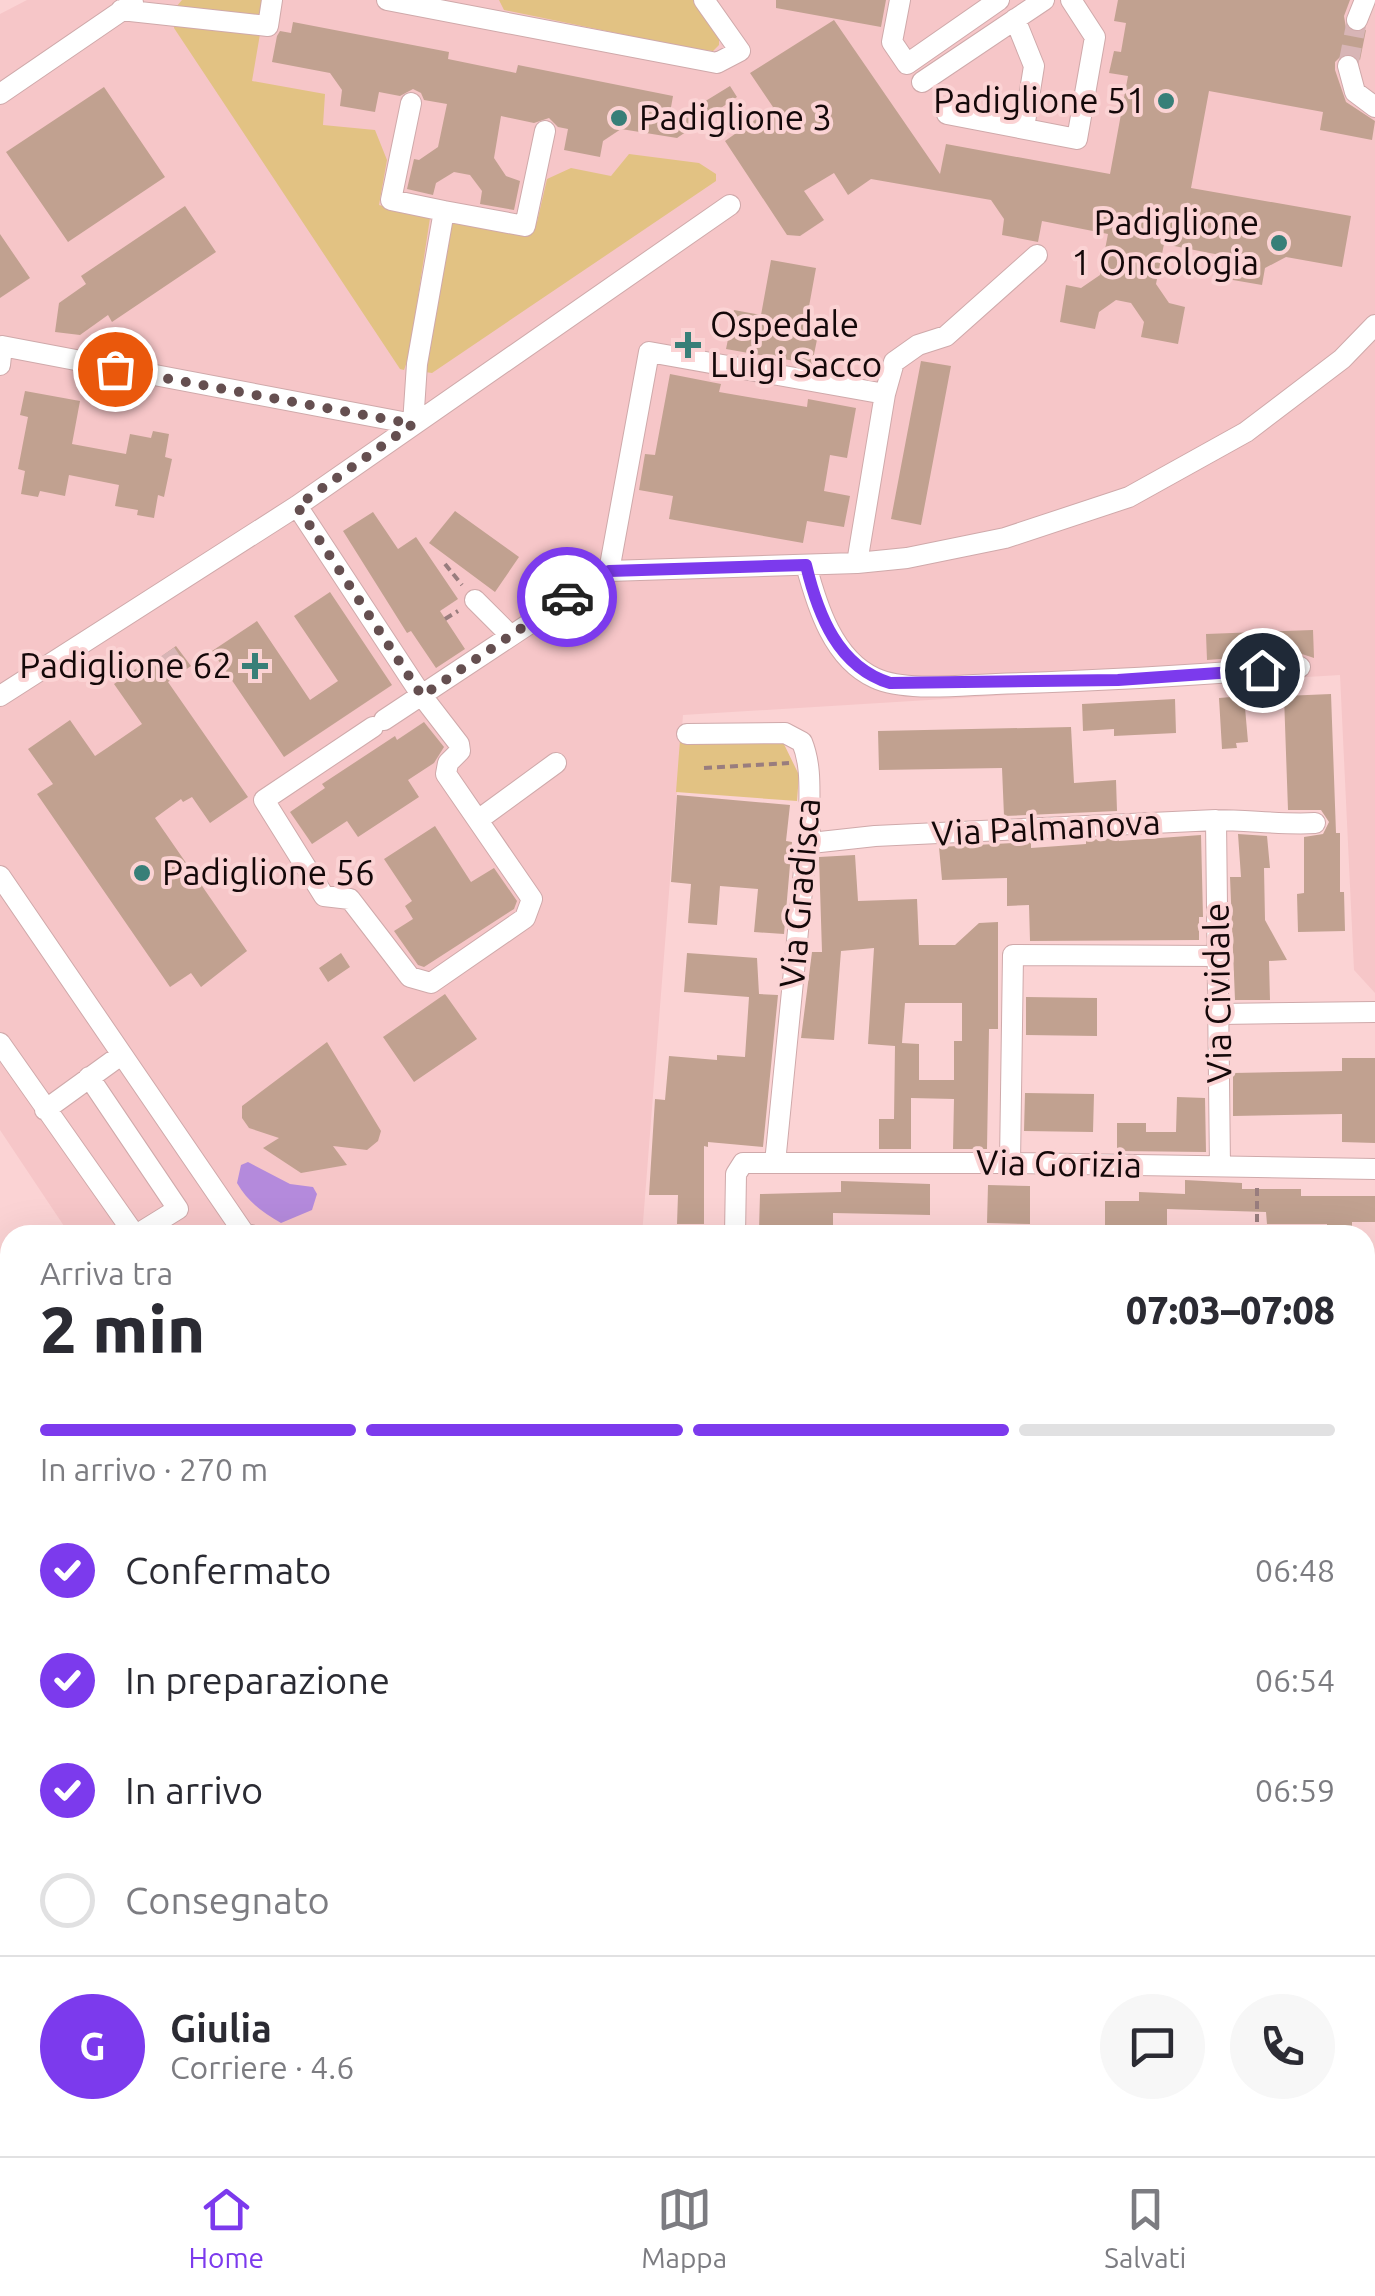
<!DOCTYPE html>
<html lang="it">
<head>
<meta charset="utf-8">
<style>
  body { margin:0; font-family:Ubuntu,sans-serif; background:#f7f7f7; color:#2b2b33; height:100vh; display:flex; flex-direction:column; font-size:38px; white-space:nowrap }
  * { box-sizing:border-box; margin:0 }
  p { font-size:32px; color:#7c7c81 }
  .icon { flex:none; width:55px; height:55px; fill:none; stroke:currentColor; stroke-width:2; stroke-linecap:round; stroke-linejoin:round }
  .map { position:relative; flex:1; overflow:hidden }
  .sheet { position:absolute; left:0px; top:1225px; width:1375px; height:932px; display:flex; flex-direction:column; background:#fff; border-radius:30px 30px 0 0; box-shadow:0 10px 40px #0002 }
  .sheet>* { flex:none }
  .pin { position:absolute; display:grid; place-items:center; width:85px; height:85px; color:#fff; margin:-42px; border:5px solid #fff; border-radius:50%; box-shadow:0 2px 10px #0007 }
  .courier { position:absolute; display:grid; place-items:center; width:100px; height:100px; margin:-50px; border:8px solid #7c3aed; border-radius:50%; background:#fff; color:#222; box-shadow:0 2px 12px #0007 }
  .headline em { font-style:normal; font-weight:800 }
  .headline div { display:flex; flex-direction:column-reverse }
  .headline { display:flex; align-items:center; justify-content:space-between; height:170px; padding:0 40px }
  h1 { font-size:65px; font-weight:800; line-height:75px }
  .bar { display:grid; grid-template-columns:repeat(4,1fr); gap:15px 10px; align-content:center; height:120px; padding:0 40px }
  .bar i { height:12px; border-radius:8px; background:#e1e1e2 }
  .bar .active { background:#7c3aed }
  .bar p { grid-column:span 4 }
  .line { display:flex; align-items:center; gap:25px; padding:0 40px; border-top:2px solid #e1e1e2 }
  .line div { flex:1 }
  .round { display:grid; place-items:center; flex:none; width:105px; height:105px; border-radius:52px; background:#f7f7f7 }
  ol { padding:0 40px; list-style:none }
  li { display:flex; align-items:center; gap:30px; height:110px }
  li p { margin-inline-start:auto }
  li .icon { padding:10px; border-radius:50%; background:#7c3aed; color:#fff; stroke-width:4 }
  li:last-child { color:#7c7c81 }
  li i { width:55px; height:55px; border:5px solid #e1e1e2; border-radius:50% }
  .menu { display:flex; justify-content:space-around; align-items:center; height:140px; border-top:2px solid #e1e1e2; background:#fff; font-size:28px; color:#7c7c81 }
  .menu a { display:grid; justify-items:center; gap:5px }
  .menu .active { color:#7c3aed }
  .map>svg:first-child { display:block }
  .built { fill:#f6c6c8 }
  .green { fill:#e2c283 }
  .water { fill:#b48adc }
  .building { fill:#c1a190; fill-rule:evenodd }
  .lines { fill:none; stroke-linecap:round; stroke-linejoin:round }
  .minor-tunnel { stroke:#d8b5b6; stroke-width:20; stroke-dasharray:20 10; stroke-linecap:butt }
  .minor-casing { stroke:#cfa9aa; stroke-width:22 }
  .path { stroke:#997d7e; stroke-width:4; stroke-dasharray:8 5; stroke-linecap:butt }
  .minor { stroke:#fff; stroke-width:20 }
  .done { stroke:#654f50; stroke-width:10; stroke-dasharray:0 18 }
  .route { stroke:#7c3aed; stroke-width:12 }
  .poi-dot { fill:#387f78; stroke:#fbd3d4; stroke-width:4 }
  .labels { text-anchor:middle; stroke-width:8; stroke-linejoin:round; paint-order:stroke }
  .poi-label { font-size:35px; fill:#140809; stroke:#fbd3d4; text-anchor:end }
  .street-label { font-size:35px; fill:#140809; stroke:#fbd3d4 }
</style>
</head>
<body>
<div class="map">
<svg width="1375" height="2156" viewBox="0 0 1375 2156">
  <rect width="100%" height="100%" fill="#fbd3d4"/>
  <path class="built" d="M27 0H1375V993L1354 970 1340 675 683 715 642 1235H70L0 1130V14Z
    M1365 1301H1375V1770L1365 1768Z
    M1064 2148H1179V2151L1207 2153 1208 2148H1338L1375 2149V2156H1063Z"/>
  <path class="green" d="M182 0H262L259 19 176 7Z
    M499 0H693L719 37V45L713 51 689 48 504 10Z
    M174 22 260 34 252 81 325 94 323 125 375 130 387 160 379 205 430 218 409 356 404 370 400 369 174 28Z
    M629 154 699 163 716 174V181L432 373 425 372 452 222 526 233 537 222 547 179 571 168 611 176Z
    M781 738 799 775 797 801 676 792 680 740Z
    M1375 1933V2114L1365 2113V1940Z"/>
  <path class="water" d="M248 1162 290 1184 313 1187 317 1194 312 1210 281 1223C262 1212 248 1202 237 1183L241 1165Z"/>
  <path class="building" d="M776 0H886L881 27 776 8Z
    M1118 0H1350L1344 16 1346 28 1353 33 1366 30 1360 60 1352 53H1344L1335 62V70L1346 102 1375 121 1372 140 1320 130 1323 112 1209 91 1191 188 1351 216 1342 267 1286 257 1265 268 1262 285 1227 279 1230 257 1164 244 1156 284 1169 303 1185 307 1178 344 1141 337 1144 322 1131 303 1116 300 1099 312 1095 329 1060 322 1066 285 1081 288 1100 275 1108 234 1042 221 1038 242 1002 235 1004 219 991 200 871 179 848 195 834 173 804 191 824 220 800 236 787 235 725 141 773 107 750 73 834 20 940 174 946 144 1110 174 1128 76 1109 73 1114 51 1121 52 1126 23 1114 21Z
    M293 22 449 52 448 59 516 73 518 65 673 96 668 124 730 86 737 97 677 138 621 129 603 141 600 157 564 150 568 129 558 127 549 118 534 123 501 116 494 158 506 176 520 181 514 210 480 204 482 191 470 175 454 172 436 183 433 195 407 189 414 159 419 160 438 147 447 104 424 100 421 93 413 89 400 96 379 92 375 112 340 106 342 90 330 73 272 62 277 36 280 31 291 33Z
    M104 87 165 177 68 242 6 152Z
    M185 206 216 252 112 322 108 315 80 335 55 332 59 303 86 284 81 276Z
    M0 234 30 278 0 298Z
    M771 260 816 268 806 323 820 325 812 364 726 349 734 310 761 315Z
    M921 361 951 366 921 525 891 519Z
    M670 374 721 384 719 392 807 407 808 399 856 408 847 458 830 455 824 491 850 496 844 527 807 521 803 543 669 519 673 496 639 490 645 454 655 455Z
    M25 391 80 401 72 444 126 454 130 434 151 438 153 431 169 434 165 457 172 459 164 497 158 495 154 518 137 515 138 510 115 506 119 485 69 475 65 496 40 491 38 497 21 494 25 471 18 469 28 417 20 415Z
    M455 511 519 557 495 592 429 543Z
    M373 512 398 549 416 537 458 599 440 611 465 649 436 668 411 631 407 633 343 531Z
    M330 592 392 685 284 757 212 651 257 621 310 700 338 681 294 616Z
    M1313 630 1314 658 1299 653 1207 660 1206 634Z
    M176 646 191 666 168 682 248 797 210 823 192 797 183 802 181 799 155 818 247 951 201 987 191 973 170 987 37 794 53 784 28 749 70 720 95 756 107 748 142 724 114 684 153 657 155 661Z
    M1331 694 1336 833H1340V892H1344L1345 931 1298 932 1297 894 1304 893V837L1323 834 1329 822 1321 810H1288L1284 696Z
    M1244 696 1248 742 1236 743 1237 748 1222 749 1219 698Z
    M1175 699 1176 733 1114 736V729L1083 731 1082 704Z
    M424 722 444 747 434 763 408 780 419 797 358 837 347 821 312 844 290 812 325 788 322 784 395 736 397 740Z
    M1071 727 1074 783 1116 780 1117 811 1004 816 1002 768 879 770 878 731Z
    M677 795 790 805 786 841 792 842 784 934 754 932 758 889 720 886 717 925 688 923 691 884 671 882Z
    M435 826 471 882 494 868 517 901 514 909 424 967 418 965 394 931 413 919 405 906 412 901 384 859Z
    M1238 834 1267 836 1270 868H1264L1265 920 1287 960 1269 961 1270 1000H1235L1230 877H1241Z
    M1201 835 1203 917H1199V940L1030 941 1029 905 1007 906V878L942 880 939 847 1031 842V848L1086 844V840L1119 838V841Z
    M855 855 858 901 917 899 919 945H955L979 923 998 922V1029H989L987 1149H953L954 1099 911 1098V1149H879V1119H894L895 1046 868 1044 874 948 841 951 834 1040 801 1038 812 952H822L819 857ZM905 1003H962V1041H954V1080H919V1044L902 1043Z
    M341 953 350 967 328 982 319 968Z
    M687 953 757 958 759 994 778 995 763 1147 708 1142V1147L704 1146V1224H677L678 1195H649L655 1099 665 1100 669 1056 717 1060V1055L745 1057 749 997 684 992Z
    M445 994 477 1039 414 1082 383 1037Z
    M1026 997 1097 998V1036L1026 1035Z
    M327 1042 381 1131 378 1141 367 1150 333 1146 347 1165 301 1173 263 1148 279 1138 249 1128 242 1118V1106Z
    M1342 1058H1375V1143L1342 1142V1114L1233 1116V1073L1342 1071Z
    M1025 1093 1094 1094 1093 1132 1024 1131Z
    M1177 1097 1205 1098 1206 1152 1117 1151V1123H1146V1132H1176Z
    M1185 1180 1242 1183V1189H1301V1196H1375V1222H1352V1235H1327V1224H1267L1266 1212 1167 1209V1227L1135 1226V1235H1105V1201H1139V1192L1185 1194Z
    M841 1181 930 1184V1215L833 1213V1233L759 1230 760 1194 841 1192Z
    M988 1185 1030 1186V1224L987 1223Z"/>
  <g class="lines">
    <path class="minor-tunnel" d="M1348 66 1357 20
      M166 653 180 674"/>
    <g class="minor-casing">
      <path id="minor" d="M387 0 717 63 740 51 704 0
        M900 0 892 42 907 64 999 0
        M121 10 268 26 272 0
        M1015 19 1034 66 1024 128
        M1357 20 1365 0
        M1348 66 1355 92 1375 107
        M922 82 1044 0
        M0 94 133 3
        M947 114 1077 139 1095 37 1071 0
        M444 211 525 226 545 131
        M0 365 2 346 413 424 417 364 444 211 391 200 411 103
        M297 506 422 696 459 744 460 751 448 763 446 774 532 899 525 918 431 983 410 977 350 899 324 896 264 800 373 727
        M857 563 885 394 894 362 918 345 946 336 1037 255
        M806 565C817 606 833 659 875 678 905 692 962 685 996 684 1097 681 1198 675 1300 667
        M609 571 649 352 885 394
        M475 600 510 635
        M0 696 297 506 730 205
        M384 720 609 571 857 563 907 558 1005 538 1129 497 1246 432 1342 359 1375 325
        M687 734 785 733 802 742C815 774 806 809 811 843L806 850 775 1163
        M478 820 556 763
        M1216 820 1220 1166
        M811 843 875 836 1216 820C1249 820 1282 825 1315 823
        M0 876 244 1233 251 1235
        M1219 1014 1375 1012
        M0 1043 135 1235
        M89 1077 178 1209 136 1235
        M45 1110 121 1055
        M1010 1163 1013 955 1217 956
        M735 1235 736 1174 743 1163H1010L1375 1169
        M1365 1486H1375
        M1365 1910 1375 1903
        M0 2031 10 2030
        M1365 2135 1375 2136
        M124 2148 125 2156
        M888 2148 893 2156
        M721 2156V2148
        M962 2156 981 2148"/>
    </g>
    <path class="path" d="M445 564 462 585
      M445 619 458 611
      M704 768 789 763
      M1257 1235V1187
      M442 2156 443 2148
      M1029 2156 1030 2151"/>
    <use href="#minor" class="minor"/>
  </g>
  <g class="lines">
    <path class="done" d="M115 369 413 424 297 506 422 696 567 597"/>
    <path class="route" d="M567 597 609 571 806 565C818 615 838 667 890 683L1118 680 1262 670"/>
  </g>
  <g class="poi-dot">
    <circle cx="1166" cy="101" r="10"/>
    <circle cx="619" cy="118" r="10"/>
    <circle cx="1279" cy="243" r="10"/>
    <path d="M683 330h10v10h10v10h-10v10h-10v-10h-10v-10h10z"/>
    <path d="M250 651h10v10h10v10h-10v10h-10v-10h-10v-10h10z"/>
    <circle cx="142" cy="873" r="10"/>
  </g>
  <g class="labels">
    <g class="poi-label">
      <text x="1146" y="113">Padiglione 51</text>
      <text x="639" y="130" text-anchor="start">Padiglione 3</text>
      <text x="1259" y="235">Padiglione<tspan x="1259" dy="40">1 Oncologia</tspan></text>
      <text x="710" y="337" text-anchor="start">Ospedale<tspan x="710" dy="40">Luigi Sacco</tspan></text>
      <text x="232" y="678">Padiglione 62</text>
      <text x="162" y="885" text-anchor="start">Padiglione 56</text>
    </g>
    <g class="street-label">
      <text transform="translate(1046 828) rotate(-3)" y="12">Via Palmanova</text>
      <text transform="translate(800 893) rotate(-85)" y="12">Via Gradisca</text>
      <text transform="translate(1218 993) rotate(-91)" y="12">Via Cividale</text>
      <text transform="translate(1059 1164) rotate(1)" y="12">Via Gorizia</text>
    </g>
  </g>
</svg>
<div class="pin" style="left:115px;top:369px;background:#ea580c"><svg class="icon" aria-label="bag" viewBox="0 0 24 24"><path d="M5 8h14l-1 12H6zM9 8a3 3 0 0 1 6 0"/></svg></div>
<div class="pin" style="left:1262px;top:670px;background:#1f2937"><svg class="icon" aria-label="home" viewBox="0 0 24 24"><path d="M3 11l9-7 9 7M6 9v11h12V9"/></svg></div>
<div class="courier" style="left:567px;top:597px"><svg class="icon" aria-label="car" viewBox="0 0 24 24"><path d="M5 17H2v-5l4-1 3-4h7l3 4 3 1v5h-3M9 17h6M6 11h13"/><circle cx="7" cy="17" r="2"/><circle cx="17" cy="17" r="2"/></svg></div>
<section class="sheet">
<div class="headline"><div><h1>2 min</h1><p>Arriva tra</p></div><em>07:03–07:08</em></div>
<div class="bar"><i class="active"></i><i class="active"></i><i class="active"></i><i></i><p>In arrivo · 270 m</p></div>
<ol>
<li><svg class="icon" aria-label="check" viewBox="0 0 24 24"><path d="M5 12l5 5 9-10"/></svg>Confermato<p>06:48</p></li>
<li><svg class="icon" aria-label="check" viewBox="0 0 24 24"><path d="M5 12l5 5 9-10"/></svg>In preparazione<p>06:54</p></li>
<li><svg class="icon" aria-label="check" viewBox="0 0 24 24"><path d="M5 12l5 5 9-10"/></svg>In arrivo<p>06:59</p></li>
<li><i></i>Consegnato</li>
</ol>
<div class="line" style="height:180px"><b class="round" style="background:#7c3aed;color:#fff">G</b><div><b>Giulia</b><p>Corriere · 4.6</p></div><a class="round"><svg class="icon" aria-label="chat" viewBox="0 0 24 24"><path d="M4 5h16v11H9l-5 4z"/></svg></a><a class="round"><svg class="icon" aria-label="phone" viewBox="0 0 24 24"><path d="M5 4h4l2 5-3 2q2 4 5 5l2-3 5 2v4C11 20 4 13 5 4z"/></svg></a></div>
</section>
</div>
<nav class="menu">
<a class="active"><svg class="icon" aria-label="home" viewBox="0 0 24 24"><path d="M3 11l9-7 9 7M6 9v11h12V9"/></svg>Home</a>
<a><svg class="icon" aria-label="map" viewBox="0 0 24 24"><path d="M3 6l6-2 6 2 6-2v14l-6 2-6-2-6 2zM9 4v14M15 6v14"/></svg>Mappa</a>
<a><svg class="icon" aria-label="saved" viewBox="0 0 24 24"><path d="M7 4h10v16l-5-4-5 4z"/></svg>Salvati</a>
</nav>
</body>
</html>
